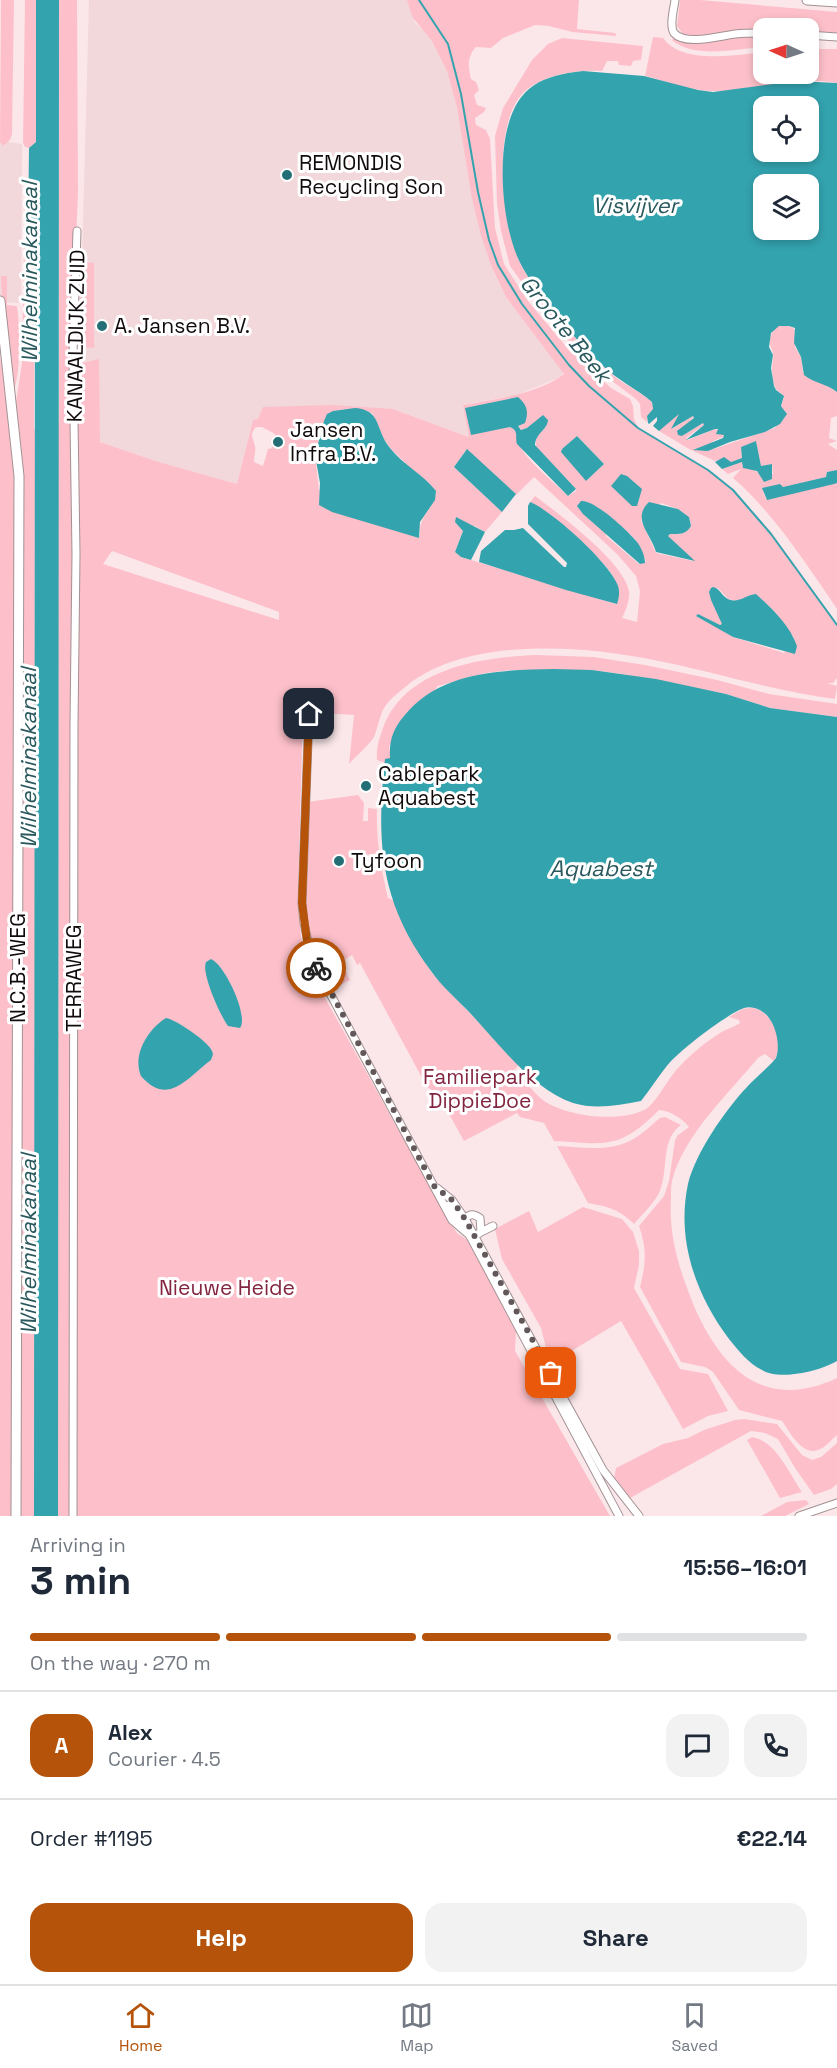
<!DOCTYPE html>
<html lang="en">
<head>
<meta charset="utf-8">
<style>
  body { margin:0; font-family:"Space Grotesk",sans-serif; background:#f2f2f3; color:#1f2937; height:100vh; display:flex; flex-direction:column; font-size:22px; white-space:nowrap }
  * { box-sizing:border-box; margin:0 }
  p { font-size:20px; color:#747a83 }
  .icon { flex:none; width:33px; height:33px; fill:none; stroke:currentColor; stroke-width:2; stroke-linecap:round; stroke-linejoin:round }
  .map { position:relative; height:1516px; overflow:hidden }
  .side { display:flex; flex-direction:column; background:#fff; flex:1 }
  .side>* { flex:none }
  .needle { width:39px; rotate:273deg }
  .buttons { position:absolute; left:753px; top:18px; display:grid; gap:12px }
  .buttons a { display:grid; place-items:center; width:66px; height:66px; border-radius:12px; background:#fff; box-shadow:0 3px 9px #0003; font-size:30px }
  .pin { position:absolute; display:grid; place-items:center; width:51px; height:51px; color:#fff; margin:-26px; border-radius:12px; box-shadow:0 3px 9px #0006 }
  .courier { position:absolute; display:grid; place-items:center; width:60px; height:60px; margin:-30px; border:4px solid #b45309; border-radius:50%; background:#fff; color:#222; box-shadow:0 2px 8px #0007 }
  .summary em { font-style:normal; font-weight:600 }
  .summary div { display:flex; flex-direction:column-reverse }
  .summary { display:flex; align-items:center; justify-content:space-between; height:102px; padding:0 30px }
  h1 { font-size:39px; font-weight:600; line-height:45px }
  .bar { display:grid; grid-template-columns:repeat(4,1fr); gap:9px 6px; align-content:center; height:72px; padding:0 30px }
  .bar i { height:8px; border-radius:4px; background:#e0e1e3 }
  .bar .current { background:#b45309 }
  .bar p { grid-column:span 4 }
  .line { display:flex; align-items:center; gap:15px; padding:0 30px; border-top:2px solid #e0e1e3 }
  .line div { flex:1 }
  .round { display:grid; place-items:center; flex:none; width:63px; height:63px; border-radius:18px; background:#f2f2f3 }
  .primary-button { display:flex; gap:12px; margin-top:auto; padding:12px 30px }
  .primary-button a { flex:1; height:69px; border-radius:18px; background:#b45309; color:#fff; font-size:24px; font-weight:600; line-height:69px; text-align:center }
  .primary-button a+a { background:#f2f2f3; color:#1f2937 }
  .menu { display:flex; justify-content:space-around; align-items:center; height:84px; border-top:2px solid #e0e1e3; background:#fff; font-size:16px; color:#747a83 }
  .menu a { display:grid; justify-items:center; gap:3px }
  .menu .current { color:#b45309 }
  .map>svg:first-child { display:block }
  .built { fill:#f2d7db }
  .green { fill:#fdc0ca; fill-rule:evenodd }
  .water { fill:#33a3ae; fill-rule:evenodd }
  .lines { fill:none; stroke-linecap:round; stroke-linejoin:round }
  .stream { stroke:#33a3ae; stroke-width:2 }
  .street-casing { stroke:#a29193; stroke-width:9 }
  .secondary-casing { stroke:#a29193; stroke-width:11 }
  .street { stroke:#fff; stroke-width:7 }
  .secondary { stroke:#fff; stroke-width:9 }
  .done { stroke:#625759; stroke-width:6; stroke-dasharray:0 10.8 }
  .route { stroke:#b45309; stroke-width:8 }
  .poi-dot { fill:#246e76; stroke:#fff; stroke-width:2 }
  .labels { text-anchor:middle; stroke-width:6; stroke-linejoin:round; paint-order:stroke }
  .poi-label { font-size:21px; fill:#100a0b; stroke:#fff; text-anchor:start }
  .street-label { font-size:21px; fill:#100a0b; stroke:#fff }
  .park-label { font-size:21px; fill:#83253f; stroke:#fff }
  .water-label { font-size:22px; font-style:italic; fill:#29585d; stroke:#fff }
</style>
</head>
<body>
<div class="map">
<svg width="837" height="1516" viewBox="0 0 837 1516">
  <rect width="100%" height="100%" fill="#fbe7ea"/>
  <path class="built" d="M89 0H417L414 22 454 57 506 297 564 373 558 378 517 395 463 405 470 437 393 409 253 420 237 484 159 462 83 436 82 263Z
    M0 141 22 144 21 303 0 302Z"/>
  <path class="green" d="M1 0H14L12 134 10 140 3 146 0 142Z
    M25 0H36V142L29 148 25 147 23 143Z
    M59 0H77L78 192 70 384 72 556 78 557 76 369 80 364 99 359 100 442 159 462 237 484 253 420 258 419 263 407 333 405 393 409 469 437 463 405C495 399 538 394 564 374L506 297 491 265 482 239 472 199 457 107 447 71 432 41 413 18 407 0H579L577 29 615 33 617 36 572 32 549 26 535 25 503 38 491 48 476 47C467 57 468 66 471 79L476 82 479 90 474 95 477 105 486 108 484 112 475 118 476 125 486 130 490 139 495 228 504 264 528 301 569 350 611 388 630 399 633 406 634 419 638 428 708 470 722 481 733 490 770 531 837 625V678L833 683H827L837 686 835 699C772 691 712 671 649 659 577 645 463 637 404 688 395 695 384 704 381 715 378 722 377 730 374 737 368 746 357 755 349 764L354 715 303 712 298 894 301 937 309 969 449 1221 457 1233 470 1242 516 1331 515 1351 610 1516H0V357L10 414 19 528 24 531 23 469 16 402 22 363 24 249 35 240 34 429 59 422ZM344 409 372 413 383 438 391 449 436 493C433 510 418 516 420 536L319 490 315 455 320 433 333 411ZM518 426 522 430 547 426 536 437V447L576 489V491L568 496C556 484 532 465 523 451 518 443 520 431 510 427ZM256 427H262L275 434 272 448 268 449 263 466 254 462C254 457 256 451 255 446 253 438 249 435 256 427ZM577 436 604 464 586 481 561 450ZM466 450 516 495 534 477 617 554 636 576 640 591 637 622 622 618C626 610 630 599 629 591 624 562 558 513 535 496L530 502C546 510 612 564 615 581 617 588 616 597 616 604L461 557 455 552 463 530 461 527 475 526 485 532 502 512 454 467ZM661 503 678 509 689 517 691 526C685 535 680 534 670 534L667 536 693 561 656 553 641 520ZM601 510 635 539 646 561 639 564 606 536ZM112 551 279 612V620L103 564ZM711 588H718L728 599 737 601 745 598 767 605 774 611 794 638 784 653 733 637 696 614 720 625 723 624C719 612 708 601 711 588Z
    M680 0H700L837 12V33L809 31 808 28H764L694 36 683 34 677 26Z
    M653 37 663 38C683 65 735 55 763 52L764 74H808L809 49H837V83C794 75 754 93 712 91 691 91 666 81 645 76Z
    M674 37 699 42 738 37H763V47C738 49 693 59 672 40Z
    M562 38 643 46 641 60 633 61 631 66 619 65 618 61H607L602 71C577 70 544 74 524 92 490 124 502 236 525 272 548 308 582 349 614 376 626 386 641 392 652 402L653 409 647 416V422L641 417 640 404 636 399 592 366 548 319 510 266 501 231 497 204 495 136 503 108 532 60 548 44Z
    M82 262 94 263V348L81 347 77 342Z
    M1 276H7V305L17 306C20 323 21 374 14 389L3 308Z
    M782 325 789 326 796 330 795 347 801 357 803 372C814 383 826 383 837 392V416L831 418 829 438 837 441 828 444 837 450V470L827 472 826 477 763 492 766 499 837 483V609C807 565 773 512 733 478L741 469 728 474 722 469 742 462 743 468 753 469 762 476 773 474 772 464 761 466 756 442 741 447 742 458 731 462 718 460 715 461 689 449 659 431 678 414 679 416 672 429 693 416 694 417 689 422 682 436 703 423 704 425 686 438 688 440 715 429 724 435 723 437 713 441 708 451 775 428 785 411 781 406 784 397C781 392 777 392 775 387 771 377 772 368 773 359 775 345 763 346 775 328Z
    M537 655 594 657 645 665 717 680 769 694 837 704V717L770 708 726 694 622 674 592 670H513L485 673 438 686 389 746 391 759 385 763 377 760C376 748 379 739 383 728 405 668 482 657 537 655Z
    M358 795 364 803 363 821H368V808L377 809C376 840 381 868 388 898L393 900 408 935 432 973 519 1065 514 1070C525 1079 532 1092 543 1100 566 1117 621 1123 646 1109 655 1104 668 1079 677 1069 689 1056 704 1043 720 1033 726 1029 734 1027 740 1023L739 1020 729 1017C736 1013 742 1008 750 1008 773 1008 785 1044 774 1061L765 1054 758 1058C729 1093 683 1136 672 1181 671 1186 671 1193 671 1199 669 1230 676 1258 687 1288 712 1357 756 1416 837 1378V1435C831 1440 825 1448 818 1450 802 1456 789 1431 782 1421L739 1410 713 1372 705 1367 681 1362 640 1287C646 1262 647 1250 639 1226L664 1196 669 1181 675 1140 678 1135 689 1127C683 1119 669 1110 659 1110 619 1150 607 1144 554 1141L544 1123 520 1117 517 1113 464 1141 438 1094 427 1087 360 963 357 965 352 955 341 962 350 980 330 990C325 982 320 974 317 966 298 922 306 850 307 802Z
    M665 1117 681 1125C659 1140 670 1173 658 1195 652 1205 642 1215 634 1224 618 1209 609 1207 588 1203L557 1146C583 1147 611 1153 635 1138 644 1133 652 1124 660 1118Z
    M583 1207 622 1219 633 1232 639 1251V1265L634 1288 680 1369 708 1374 728 1411 708 1416 683 1429 621 1321 550 1364 541 1328 502 1259 495 1229 529 1211 538 1232Z
    M744 1419 777 1424 802 1455 812 1460 821 1457 837 1443V1484L831 1489 814 1495 795 1468 778 1439 765 1433 751 1431 630 1498 614 1479 616 1468 663 1444 688 1438 704 1430 735 1420Z
    M752 1437C776 1441 789 1473 802 1492L780 1498 747 1440Z
    M806 1500 809 1504 785 1516H761L787 1502Z"/>
  <path class="water" d="M36 0H59L58 1516H34L35 240 28 234 29 148 36 142Z
    M583 71 644 76 698 90 713 92 795 81 837 83V392C827 384 814 383 804 375L801 357 794 343 795 328 789 326H779L771 333 769 347 773 355 771 368 774 386 776 390 784 396 781 406 787 414 780 424 765 432 730 442 708 451 693 450 723 438 724 435 716 434 718 429H715L686 440 704 425 703 423 682 436 678 435 677 431 694 418 693 416 671 429 679 414 659 431 653 426 657 421V417L649 424 648 423 647 416 653 409 652 402C637 389 619 381 604 367 578 343 530 288 517 256 503 222 499 170 506 134 516 88 538 76 583 71ZM764 106H808V152H764ZM764 184H808V230H764Z
    M518 397C527 405 529 411 525 423L518 426 521 430 527 428 543 415 548 420C547 431 536 432 535 445L576 489 568 496 517 444C515 436 519 431 510 427L471 435 465 408Z
    M355 408C382 410 375 430 390 448 403 465 423 474 436 491L435 500 420 522 419 538 332 512 319 505 320 483 315 455 324 421 327 414 333 411Z
    M577 436 604 464 586 481 561 452 562 449Z
    M756 441 761 466 772 464V479L764 482 757 471 743 468 742 462 722 469 715 462 724 457 731 462 742 458 741 447Z
    M467 449 516 494 502 512 454 467Z
    M837 470V483L834 484 767 500 762 488 780 484 783 487 826 477 827 472Z
    M621 474 627 476 642 489 637 506H632L611 486Z
    M581 501C594 499 628 531 637 542 641 547 645 556 645 563L640 564 583 514 577 506Z
    M530 502C551 510 611 564 618 586 620 592 619 598 617 604L566 590 479 562 481 551 505 530H514L523 528 564 567H566L567 563 528 524V506Z
    M649 502 678 509 689 517 691 526C686 535 679 534 670 534L668 536 695 561 656 552C651 534 631 519 649 502Z
    M456 517 485 532 471 560 461 557 455 552 463 531 455 522Z
    M713 587C720 589 720 593 725 597 736 606 745 595 756 594 772 609 789 624 797 646L795 654 733 637 696 616 698 614 720 625 722 624 711 600 709 592 711 588Z
    M554 669 592 670 656 679 726 694 770 708 837 717V1361C820 1371 780 1381 762 1370 748 1363 739 1351 729 1339 696 1295 676 1240 688 1184 695 1154 725 1110 747 1087 756 1077 768 1068 776 1058 780 1047 777 1031 771 1021 766 1012 755 1005 744 1008 727 1014 677 1052 666 1067 657 1078 650 1090 641 1101 619 1105 596 1110 573 1103 533 1090 499 1044 471 1014 458 1000 442 987 431 971 414 948 399 922 391 894 378 850 380 804 385 759L390 758C389 741 393 729 404 716 440 671 501 670 554 669Z
    M211 959C225 965 249 1016 240 1028L228 1026C220 1015 201 973 206 962Z
    M166 1018C175 1019 209 1042 212 1051 214 1055 212 1056 211 1060 187 1078 168 1107 141 1076 132 1055 148 1029 166 1018Z"/>
  <g class="lines">
    <path class="stream" d="M419 0 448 44 461 94 478 192 489 240 498 265 522 304 569 365 589 386 638 428 708 470 733 490 771 534 837 625"/>
    <g class="street-casing">
      <path id="street" d="M675 0C674 8 669 26 674 33 685 46 720 36 735 34 744 33 754 33 764 33
        M808 35 837 37
        M309 714 302 903 304 923 312 960 452 1220 467 1233
        M437 1188 452 1200 465 1219V1222
        M449 1205 471 1238 619 1516
        M481 1232 493 1226
        M475 1236 481 1232 480 1218C474 1214 470 1213 465 1219L603 1470 639 1516
        M73 1516 74 724 76 554 73 354 77 231
        M799 1516 837 1503"/>
    </g>
    <g class="secondary-casing">
      <path id="secondary" d="M807 0 837 2
        M0 301 19 476 16 1516"/>
    </g>
    <use href="#street" class="street"/>
    <use href="#secondary" class="secondary"/>
  </g>
  <g class="lines">
    <path class="done" d="M316 968 333 996 434 1186 452 1200 465 1219 551 1373"/>
    <path class="route" d="M309 714 302 903 307 941 316 968"/>
  </g>
  <g class="poi-dot">
    <circle cx="287" cy="175" r="6"/>
    <circle cx="102" cy="326" r="6"/>
    <circle cx="278" cy="442" r="6"/>
    <circle cx="366" cy="786" r="6"/>
    <circle cx="339" cy="861" r="6"/>
  </g>
  <g class="labels">
    <g class="poi-label">
      <text x="299" y="170">REMONDIS<tspan x="299" dy="24">Recycling Son</tspan></text>
      <text x="114" y="333">A. Jansen B.V.</text>
      <text x="290" y="437">Jansen<tspan x="290" dy="24">Infra B.V.</tspan></text>
      <text x="378" y="781">Cablepark<tspan x="378" dy="24">Aquabest</tspan></text>
      <text x="351" y="868">Tyfoon</text>
    </g>
    <g class="street-label">
      <text transform="translate(76 336) rotate(-89)" y="7">KANAALDIJK ZUID</text>
      <text transform="translate(18 968) rotate(-90)" y="7">N.C.B.-WEG</text>
      <text transform="translate(74 978) rotate(-90)" y="7">TERRAWEG</text>
    </g>
    <g class="park-label">
      <text x="480" y="1084">Familiepark<tspan x="480" dy="24">DippieDoe</tspan></text>
      <text x="227" y="1295">Nieuwe Heide</text>
    </g>
    <g class="water-label">
      <text x="635" y="213">Visvijver</text>
      <text transform="translate(29 272) rotate(-90)" y="8">Wilhelminakanaal</text>
      <text transform="translate(566 329) rotate(51)" y="8">Groote Beek</text>
      <text transform="translate(28 758) rotate(-90)" y="8">Wilhelminakanaal</text>
      <text x="601" y="876">Aquabest</text>
      <text transform="translate(28 1244) rotate(-90)" y="8">Wilhelminakanaal</text>
    </g>
  </g>
</svg>
<div class="buttons">
<a><svg class="needle" viewBox="-14 -14 28 28"><path d="M0-13l5 13h-10z" fill="#e53935"/><path d="M0 13l5-13h-10z" fill="#747a83"/></svg></a>
<a><svg class="icon" aria-label="locate" viewBox="0 0 24 24"><circle cx="12" cy="12" r="6"/><path d="M12 2v4M12 18v4M2 12h4M18 12h4"/></svg></a>
<a><svg class="icon" aria-label="layers" viewBox="0 0 24 24"><path d="M12 4l9 5-9 5-9-5zM3 14l9 5 9-5"/></svg></a>
</div>
<div class="pin" style="left:551px;top:1373px;background:#ea580c"><svg class="icon" aria-label="bag" viewBox="0 0 24 24"><path d="M5 8h14l-1 12H6zM9 8a3 3 0 0 1 6 0"/></svg></div>
<div class="pin" style="left:309px;top:714px;background:#1f2937"><svg class="icon" aria-label="home" viewBox="0 0 24 24"><path d="M3 11l9-7 9 7M6 9v11h12V9"/></svg></div>
<div class="courier" style="left:316px;top:968px"><svg class="icon" aria-label="bike" viewBox="0 0 24 24"><circle cx="6" cy="16" r="4"/><circle cx="18" cy="16" r="4"/><path d="M6 16l4-8h5l3 8M10 8l3 8H6M13 5h3"/></svg></div>
</div>
<section class="side">
<div class="summary"><div><h1>3 min</h1><p>Arriving in</p></div><em>15:56–16:01</em></div>
<div class="bar"><i class="current"></i><i class="current"></i><i class="current"></i><i></i><p>On the way · 270 m</p></div>
<div class="line" style="height:108px"><b class="round" style="background:#b45309;color:#fff">A</b><div><b>Alex</b><p>Courier · 4.5</p></div><a class="round"><svg class="icon" aria-label="chat" viewBox="0 0 24 24"><path d="M4 5h16v11H9l-5 4z"/></svg></a><a class="round"><svg class="icon" aria-label="phone" viewBox="0 0 24 24"><path d="M5 4h4l2 5-3 2q2 4 5 5l2-3 5 2v4C11 20 4 13 5 4z"/></svg></a></div>
<div class="line" style="height:78px"><div>Order #1195</div><b>€22.14</b></div>
<div class="primary-button"><a>Help</a><a>Share</a></div>
</section>
<nav class="menu">
<a class="current"><svg class="icon" aria-label="home" viewBox="0 0 24 24"><path d="M3 11l9-7 9 7M6 9v11h12V9"/></svg>Home</a>
<a><svg class="icon" aria-label="map" viewBox="0 0 24 24"><path d="M3 6l6-2 6 2 6-2v14l-6 2-6-2-6 2zM9 4v14M15 6v14"/></svg>Map</a>
<a><svg class="icon" aria-label="saved" viewBox="0 0 24 24"><path d="M7 4h10v16l-5-4-5 4z"/></svg>Saved</a>
</nav>
</body>
</html>
